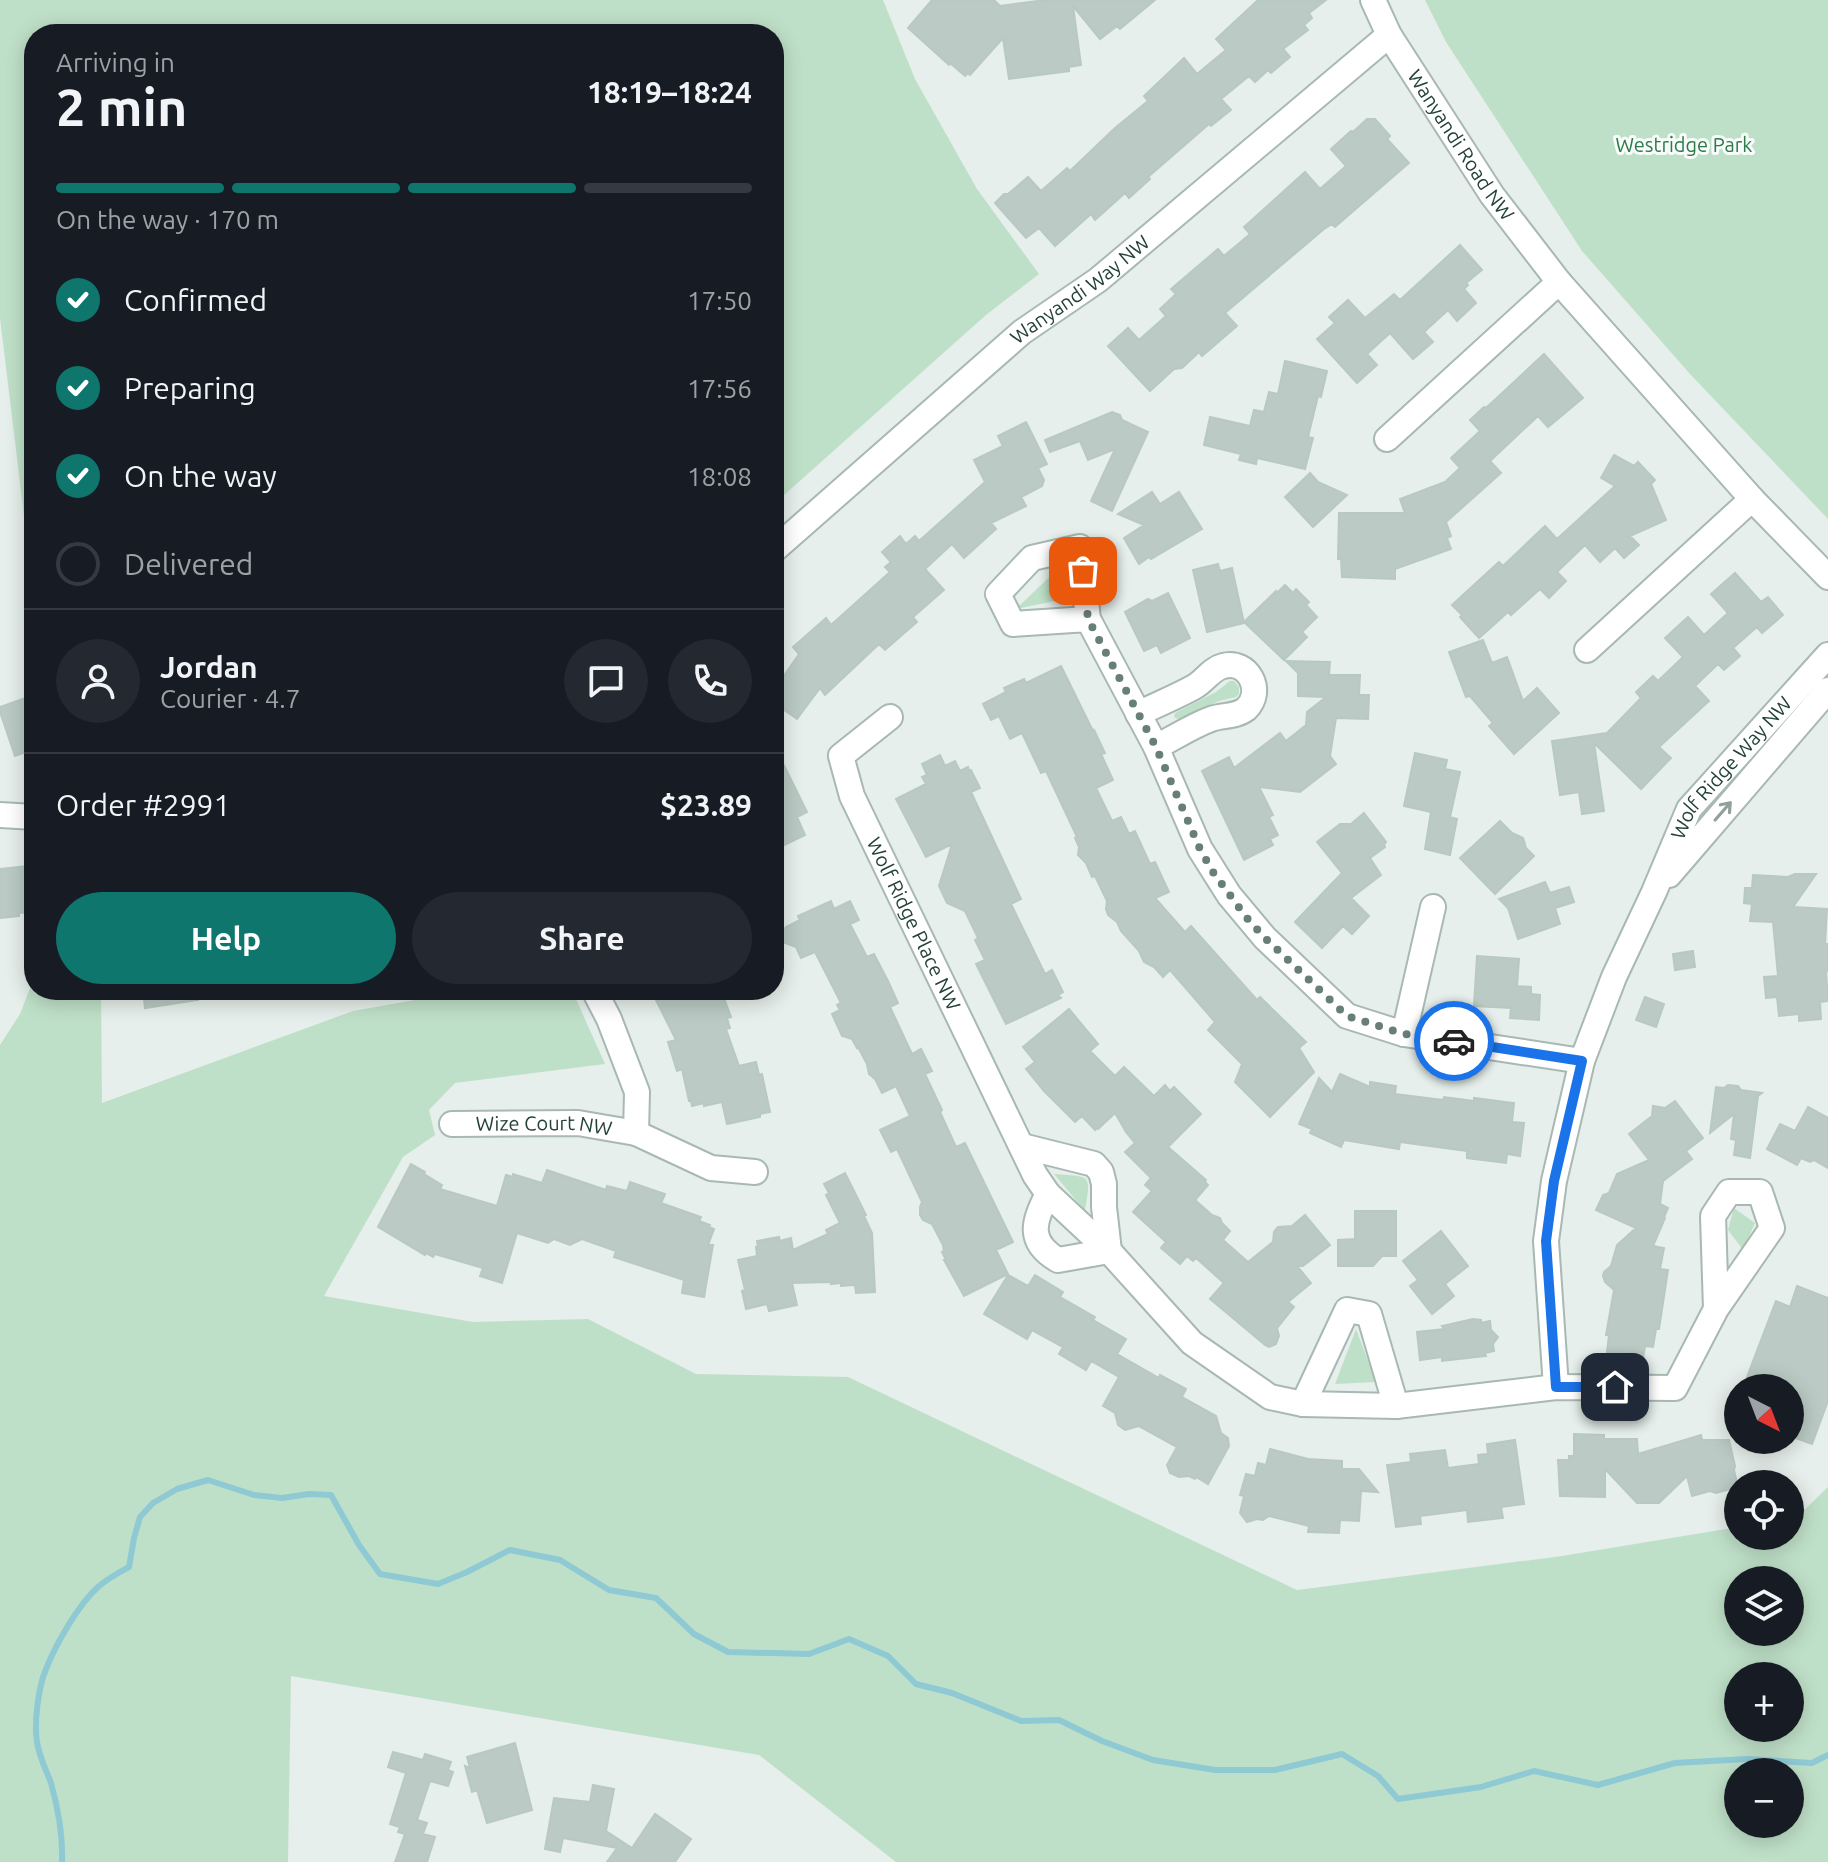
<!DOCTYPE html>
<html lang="en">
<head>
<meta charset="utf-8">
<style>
  body { margin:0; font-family:Ubuntu,sans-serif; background:#242831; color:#f1f3f6; height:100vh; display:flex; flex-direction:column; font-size:30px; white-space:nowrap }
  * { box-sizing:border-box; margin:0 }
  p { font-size:26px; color:#9ea1a6 }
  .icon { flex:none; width:44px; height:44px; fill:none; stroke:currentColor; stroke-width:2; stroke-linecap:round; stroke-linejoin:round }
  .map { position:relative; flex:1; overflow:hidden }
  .drawer { position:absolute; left:24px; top:24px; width:760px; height:976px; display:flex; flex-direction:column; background:#171b24; border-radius:32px; box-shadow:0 4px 20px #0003 }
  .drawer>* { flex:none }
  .needle { width:52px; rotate:138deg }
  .tools { position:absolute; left:1724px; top:1374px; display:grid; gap:16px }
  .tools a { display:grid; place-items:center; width:80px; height:80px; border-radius:50%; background:#171b24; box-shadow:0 4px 20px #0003; font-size:40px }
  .pin { position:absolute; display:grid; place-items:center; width:68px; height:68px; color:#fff; margin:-34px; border-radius:16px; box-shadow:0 4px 12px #0006 }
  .courier { position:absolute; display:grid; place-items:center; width:80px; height:80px; margin:-40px; border:6px solid #1a73e8; border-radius:50%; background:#fff; color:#222; box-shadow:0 2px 10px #0007 }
  .headline em { font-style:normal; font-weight:700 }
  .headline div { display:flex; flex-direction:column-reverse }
  .headline { display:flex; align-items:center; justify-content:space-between; height:136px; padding:0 32px }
  h1 { font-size:52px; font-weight:700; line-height:60px }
  .bar { display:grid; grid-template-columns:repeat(4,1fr); gap:12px 8px; align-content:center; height:96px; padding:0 32px }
  .bar i { height:10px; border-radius:6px; background:#363941 }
  .bar .on { background:#0f766e }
  .bar p { grid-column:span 4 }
  .line { display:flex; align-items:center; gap:20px; padding:0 32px; border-top:2px solid #363941 }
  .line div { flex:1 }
  .round { display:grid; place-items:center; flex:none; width:84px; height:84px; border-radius:42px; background:#242831 }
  ol { padding:0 32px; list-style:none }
  li { display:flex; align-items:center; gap:24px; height:88px }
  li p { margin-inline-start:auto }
  li .icon { padding:8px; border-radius:50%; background:#0f766e; color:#fff; stroke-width:4 }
  li:last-child { color:#9ea1a6 }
  li i { width:44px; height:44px; border:4px solid #363941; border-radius:50% }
  .action { display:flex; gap:16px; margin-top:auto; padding:16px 32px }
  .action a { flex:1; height:92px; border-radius:48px; background:#0f766e; color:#fff; font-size:32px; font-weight:700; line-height:92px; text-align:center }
  .action a+a { background:#242831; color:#f1f3f6 }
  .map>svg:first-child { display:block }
  .green { fill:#bfe0c8; fill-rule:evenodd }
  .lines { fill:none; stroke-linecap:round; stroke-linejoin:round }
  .stream { stroke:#8ec9d4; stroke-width:6 }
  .building { fill:#bbcac4; stroke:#b8c9c2; stroke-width:2 }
  .minor-casing { stroke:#a8b8b2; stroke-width:28 }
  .minor { stroke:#fff; stroke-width:24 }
  .oneway { stroke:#92a09c }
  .done { stroke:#687f78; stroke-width:8; stroke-dasharray:0 14.4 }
  .route { stroke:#1a73e8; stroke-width:10 }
  .labels { text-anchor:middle; stroke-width:6; stroke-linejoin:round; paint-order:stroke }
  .street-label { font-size:20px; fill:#24423a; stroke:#f7fbf9 }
  .park-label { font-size:20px; fill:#2d7a4b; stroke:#f7fbf9 }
</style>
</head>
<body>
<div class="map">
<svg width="1828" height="1862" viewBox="0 0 1828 1862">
  <rect width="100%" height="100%" fill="#e6efeb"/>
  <path class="green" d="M0 0H883L915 79 977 189 1039 274 986 315 774 504V34H34V549L24 516 0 318Z
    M1425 0H1828V519L1690 374 1582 251 1446 42Z
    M1066 561 1069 598 1016 609Z
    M1230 681H1234L1239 687V694L1236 697 1219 701 1178 719 1174 717 1175 713 1216 692Z
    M34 978V990H101L102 1103 353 1011 471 990H572L605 1064 455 1083 429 1110 435 1135 403 1157 324 1296 473 1322 588 1319 696 1374 848 1377 1297 1590 1562 1556 1738 1527V1536H1790V1518L1797 1517 1828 1487V1862H896L759 1755 291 1676 288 1862H0V1045L20 1014ZM1738 1580H1790V1632H1738ZM1738 1676H1790V1728H1738ZM1738 1772H1790V1824H1738Z
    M1054 1174C1092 1177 1091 1173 1085 1211Z
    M1734 1208 1755 1223 1743 1250 1728 1230Z
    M1356 1329 1376 1382 1335 1384Z"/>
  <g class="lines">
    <path class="stream" d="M62 1862C63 1836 58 1808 51 1783 46 1770 39 1756 37 1742 34 1723 38 1688 46 1669 56 1644 78 1605 98 1587 108 1578 118 1573 129 1567L134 1538 140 1517 153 1503 177 1489 208 1480 254 1495 282 1498 309 1494 331 1495 359 1545 380 1574 438 1584 467 1572 510 1550 560 1560 609 1590 656 1598 694 1634 728 1652 809 1654 849 1639 888 1656 916 1684 952 1693 1021 1721 1059 1720 1102 1741 1153 1760 1215 1770H1275L1342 1754 1378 1776 1398 1799 1481 1787 1534 1771 1598 1785 1675 1763 1747 1759 1812 1763 1828 1755"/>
  </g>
  <path class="building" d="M932 0H994L1000 6 1045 0H1155L1120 29 1117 26 1100 39 1073 6 1081 65 1069 67V71L1009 79 1003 38 970 75 968 73 965 76 950 63 949 65 908 28Z
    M1258 0H1326L1309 13 1312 18 1304 25 1308 30 1283 49 1290 57 1271 73 1268 70 1255 82 1249 76 1221 99 1231 110 1211 126 1209 124 1148 177 1150 179 1129 198 1125 193 1095 220 1091 214 1055 246 1039 228 1026 238 995 203 1004 194H1008L1028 177 1041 191 1067 168 1070 171 1115 128 1148 101 1144 96 1184 58 1197 74 1226 50 1216 39Z
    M1367 119H1375L1390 136 1387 139 1409 163 1335 227 1332 224 1324 229 1245 296 1225 313 1237 326 1202 356 1199 352 1182 368 1174 369 1150 391 1108 346 1128 328 1139 340 1166 316 1160 309 1176 294 1171 289 1218 249 1224 256 1250 234 1244 227 1305 172 1320 189 1346 166 1331 149 1351 131 1353 132Z
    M1460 245 1482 270 1466 283 1468 285 1464 289 1476 303 1457 321 1448 310 1424 332 1433 342 1413 359 1390 333 1367 354 1377 365 1357 383 1317 339 1335 323 1329 317 1348 300 1365 318 1394 294 1400 300Z
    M1544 354 1583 398 1548 427 1538 416 1490 461 1501 473 1446 522 1451 536 1447 538 1451 549 1395 569V579L1342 577 1341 559H1338L1339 513H1405L1400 499 1445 482 1460 468 1451 458 1480 431 1470 420 1484 407 1486 408Z
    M1285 361 1327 371 1321 397 1318 396 1308 437 1313 438 1305 469 1257 458 1256 464 1239 460 1241 454 1204 445 1210 417 1250 426 1254 410 1264 412 1269 392 1278 394Z
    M1112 412 1120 415 1122 420 1148 432 1112 511 1091 501 1115 449 1088 460 1080 441 1050 452 1045 440Z
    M1026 422 1047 464 1038 468 1044 480 1042 486 1021 497 1026 506 991 523 996 529 964 558 952 544 925 569 944 590 913 617 917 622 885 650 879 644 825 695 820 688 797 719 774 703V675L781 680 799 654 793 647 826 618 831 625 890 572 885 567 891 562 882 552 900 536 906 544 915 536 919 541 985 482 974 460 1003 446 998 436Z
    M1614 455 1634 466 1638 462 1655 480 1651 484 1666 520 1630 536 1639 545 1624 558 1615 548 1600 562 1585 545 1557 572 1566 581 1549 598 1540 589 1511 615 1508 612 1479 638 1460 617 1462 615 1452 605 1499 562 1503 566 1545 526 1557 539 1615 486 1601 478Z
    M1310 473 1318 482 1347 495 1313 527 1285 497Z
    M1152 492 1160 504 1179 492 1202 529 1151 559 1149 557 1139 564 1124 538 1144 525 1118 514Z
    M1218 564 1220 571 1232 568 1244 623 1207 632 1193 570Z
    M1735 573 1761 602 1768 597 1783 615 1762 633 1757 627 1733 648 1740 656 1724 670 1718 664 1695 686 1709 701 1659 747 1671 758 1641 789 1594 743 1604 811 1582 814 1579 792 1560 795 1552 741 1607 733 1641 698 1636 692 1653 676 1658 681 1683 657 1665 638 1688 617 1704 635 1728 613 1711 594Z
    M1285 585 1293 593 1296 589 1309 602 1306 605 1317 617 1302 632 1307 637 1284 660 1244 622 1276 591 1277 593Z
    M1168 593 1190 638 1161 653 1157 645 1144 651 1125 612 1148 599 1152 601Z
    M1483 640 1492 663 1507 657 1523 701 1537 688 1559 713 1514 754 1489 726 1493 723 1470 696 1466 697 1449 652Z
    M1286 661 1330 662 1329 675H1360L1359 695H1369L1368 719 1336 718 1330 756 1336 764 1300 792 1259 787 1273 815 1269 817 1278 835 1270 839 1273 845 1244 860 1202 771 1229 757 1234 768 1280 733 1286 741 1306 725 1307 712 1326 697 1298 696V673Z
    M1061 666 1093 731 1094 730 1105 753 1101 754 1113 780 1096 788 1112 821 1121 817 1129 834 1135 831 1150 864 1155 862 1169 892 1155 898 1185 932 1191 926 1257 1000 1260 997 1306 1042 1299 1048 1314 1072 1270 1117 1235 1082 1242 1064 1208 1030 1215 1022 1170 970 1163 977 1154 967 1144 962 1139 951 1121 931 1117 922 1108 915 1106 909 1107 901 1095 876 1092 877 1086 863 1078 855 1079 847 1075 838 1077 837 1046 771 1041 773 1022 733 1010 739 999 716 991 720 983 704 1006 692 1004 688 1024 679 1026 683Z
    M34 695V749L15 756 0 712V707Z
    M774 745 807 812 797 817 805 835 774 850Z
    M1415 753 1447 760 1445 769 1460 772 1450 817 1457 819 1450 855 1425 849 1431 812 1404 806Z
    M940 755 945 766 955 761 960 771 968 767 969 771 971 770 980 788 971 792 1021 899 1011 904 1045 974 1052 970 1063 992 1058 995 1061 998 1006 1024 976 964 985 960 975 940 978 938 965 911 947 903 939 886 952 844 926 857 896 799 926 784 922 777 927 775 922 764Z
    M1364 813 1386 842 1384 844 1385 847 1370 858 1381 875 1351 898 1369 916 1352 934 1343 926 1322 948 1295 922 1342 873 1317 842 1340 824H1351Z
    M1500 821 1512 833 1523 838 1526 848 1534 856 1495 894 1460 858Z
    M27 866 30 893H27L29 912 19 913V916L0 918V869Z
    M1795 874H1816L1793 907 1827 909 1825 944H1828V971L1826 972 1828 1001 1820 1002 1821 1019 1799 1021V1014L1779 1016 1777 997 1766 998 1764 977 1778 976 1773 922 1750 921 1752 904 1744 903 1745 888H1752L1753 875 1788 877Z
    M1545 882 1550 893 1569 887 1574 902 1555 908 1560 924 1518 939 1508 908 1499 899Z
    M831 901 834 909 850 901 859 920 850 924 867 957 874 954 888 981 898 1003 890 1007 912 1054 921 1049 932 1071 925 1074 942 1110 940 1112 956 1147 965 1143 1013 1242 996 1250 1008 1274 964 1296 944 1260H946L942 1252 944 1251 943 1245 932 1224 923 1220 920 1215V1207L922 1202 897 1149 891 1152 880 1130 910 1116 896 1086 882 1093 875 1079 869 1074 867 1064 858 1047 857 1048 852 1039 842 1036 832 1014 840 1010 837 1005 841 1003 815 952 801 958 796 947 783 942V931L786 927 800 920 798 916Z
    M1693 951 1695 967 1675 970 1673 954Z
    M1477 956 1519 959 1517 986 1531 987V994L1540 995 1539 1020 1510 1018 1511 1008 1474 1006Z
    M143 990H197L198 1000 145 1008Z
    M651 990H721L731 1017 727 1018 730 1028 726 1029 739 1066 756 1062 759 1075 762 1074 770 1112 760 1114V1117L727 1124 722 1102 704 1106V1103L692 1106 691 1101H689L682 1069 677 1071 668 1042 676 1040Z
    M1645 997 1664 1004 1656 1027 1636 1020Z
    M1069 1009 1098 1044 1090 1051 1115 1076 1124 1067 1154 1096 1165 1085 1170 1091 1174 1087 1201 1114 1168 1147 1206 1180 1205 1182 1208 1185 1195 1200 1212 1215 1220 1218 1222 1223 1230 1231 1223 1240 1248 1262 1273 1242 1274 1232 1278 1227 1292 1226 1305 1215 1330 1245 1303 1266H1297L1311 1283 1288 1302 1294 1307 1277 1328 1279 1336 1276 1344 1269 1347 1265 1345 1210 1299 1224 1283 1196 1258 1193 1261 1187 1256 1180 1264 1161 1248 1166 1242 1133 1212 1152 1191 1145 1185 1151 1178 1125 1152 1135 1143 1126 1132 1115 1113 1098 1129 1097 1128 1095 1130 1082 1116 1075 1122 1044 1091 1026 1069 1035 1062 1023 1047Z
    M1340 1074 1370 1087V1082L1396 1086 1395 1094 1443 1100 1444 1097 1474 1101V1098L1514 1103 1512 1122 1524 1123 1520 1156 1507 1154 1506 1163 1467 1158V1151L1400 1142 1399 1149 1344 1140 1341 1147 1310 1133 1312 1129 1299 1124 1319 1078 1332 1092Z
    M1728 1085 1738 1086 1741 1090 1762 1093 1758 1096 1750 1158 1734 1155 1736 1140 1731 1139 1734 1114 1710 1133 1716 1087 1724 1088Z
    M1675 1101 1703 1138 1686 1151 1692 1159 1663 1181 1660 1204 1668 1208 1664 1217 1665 1218 1653 1246 1664 1248 1660 1269 1668 1270 1659 1329H1656L1653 1347 1645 1346 1643 1358 1607 1352 1609 1335H1606L1614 1290 1605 1282 1603 1276 1604 1272 1611 1266 1617 1245 1636 1228 1596 1210 1603 1195 1609 1193 1617 1174 1649 1160 1629 1134 1652 1116 1653 1106 1665 1108Z
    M1808 1107 1828 1118V1168L1814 1160 1810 1162 1801 1158 1797 1165 1767 1149 1780 1124 1795 1131Z
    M411 1164 425 1172 424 1174 442 1185 440 1189 497 1206 506 1175 513 1177V1174L542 1183 547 1170 606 1190 607 1186 627 1191 630 1182 665 1194 661 1203 701 1217 699 1221 710 1225 709 1227 714 1229 708 1245H713L704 1297 682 1293 684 1280 614 1257 616 1251 582 1239 570 1245 554 1239 548 1243 517 1233 502 1283 480 1276 483 1268 435 1254 433 1257 426 1253 425 1255 378 1227Z
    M845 1173 866 1215 864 1216 872 1233 875 1292 856 1293 855 1285 841 1286V1283L831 1284 832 1282 792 1283 797 1305 769 1311 767 1304 746 1309 742 1291 745 1290 738 1260 757 1256 756 1247H758L757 1241 779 1237 780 1241 791 1238 793 1250 828 1234 826 1230 840 1223 826 1195 829 1193 824 1184Z
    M1355 1211H1396V1256H1382L1373 1266H1338V1240L1355 1239Z
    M1441 1231 1468 1266 1445 1284 1454 1296 1432 1314 1410 1286 1418 1280 1403 1261Z
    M1008 1275 1028 1286 1035 1275 1063 1292 1060 1297 1095 1317 1093 1320 1126 1339 1117 1354 1159 1378 1160 1375 1186 1389 1182 1397 1216 1416 1221 1433 1228 1438 1229 1446 1208 1484 1196 1477 1195 1479 1189 1476 1179 1477 1170 1473 1167 1465 1177 1447 1139 1426 1125 1430 1118 1425 1115 1413 1103 1406 1119 1377 1091 1361 1086 1370 1059 1354 1063 1347 1032 1330 1027 1339 984 1314Z
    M1797 1286 1828 1298V1401L1812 1444 1790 1436V1388H1745L1748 1377H1747L1776 1301 1790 1307Z
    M1473 1319 1481 1320V1323L1490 1321 1491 1330 1498 1337 1493 1344 1494 1351 1485 1353 1486 1356 1442 1361V1357L1420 1360 1417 1332 1445 1329 1442 1326Z
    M1574 1434 1604 1435V1439H1637L1638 1454 1701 1435 1702 1440H1729L1735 1466 1734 1470 1738 1487 1716 1493 1710 1491 1692 1496 1687 1476 1659 1503H1637L1605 1469V1497L1560 1496 1558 1460H1569V1456H1574Z
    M1515 1440 1524 1504 1501 1507 1503 1518 1468 1522 1467 1510 1420 1516 1421 1524 1396 1527 1387 1465 1411 1462 1410 1454 1445 1450 1448 1468 1479 1464 1478 1455 1488 1454 1487 1444Z
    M1270 1449 1308 1459 1342 1461V1469H1359L1378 1492 1361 1491 1359 1521 1340 1520 1339 1533 1308 1532 1309 1526 1269 1516 1263 1520 1257 1519 1247 1522 1240 1513 1244 1496 1240 1495 1246 1474 1255 1476 1258 1463 1266 1465Z
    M515 1743 532 1810 487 1823 477 1790 472 1792 465 1766 470 1768 467 1757Z
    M393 1752 423 1760 425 1754 451 1762 448 1770 453 1772 448 1786 430 1781 417 1820 427 1823 423 1834 435 1837 427 1862H395L405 1834 398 1832 400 1827 390 1824 406 1773 388 1767Z
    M593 1785 614 1789 606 1831 632 1848 655 1814 691 1839 675 1862H607L617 1848 563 1838 560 1852 545 1849 554 1798 590 1802Z"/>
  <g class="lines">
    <g class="minor-casing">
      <g id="minor">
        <path id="s1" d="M1373 0 1389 35 1492 195 1559 282 1752 499 1828 577"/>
        <path d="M1387 439 1559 282"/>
        <path id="s2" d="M774 550 1022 332 1098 280 1389 35"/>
        <path d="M1088 619 1013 624 998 594 1032 558 1080 547 1088 619 1156 747 1200 849 1229 895 1265 938 1347 1016 1404 1034 1582 1061"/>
        <path d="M1587 650 1752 499"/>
        <path d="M1138 714C1156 705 1176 697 1194 687 1204 682 1211 669 1223 666 1248 659 1265 691 1246 709 1236 717 1222 715 1211 719 1192 726 1174 738 1156 747"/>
        <path id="s3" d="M890 717 841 756 852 796 1035 1175 1048 1194 1109 1251 1192 1343 1270 1397 1303 1404 1396 1406 1556 1387 1675 1388 1716 1309 1772 1228 1760 1192H1729L1713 1216 1716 1309"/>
        <path d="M0 815 34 817"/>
        <path d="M1669 875 1828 690"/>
        <path d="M594 990 609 1019 637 1092 636 1133"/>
        <path d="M1404 1034 1433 907"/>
        <path id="s4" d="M452 1124 578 1123 636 1133 711 1168 755 1172"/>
        <path d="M1022 1146 1094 1164 1101 1172 1104 1184V1207L1109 1251 1058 1260C1027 1242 1033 1221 1048 1194"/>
        <path id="s5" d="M1556 1387 1546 1241 1554 1181 1582 1061 1614 977 1654 892 1689 809 1828 655"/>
        <path d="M1303 1404 1347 1310 1369 1314 1396 1406"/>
      </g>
    </g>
    <use href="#minor" class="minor"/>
  </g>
  <defs><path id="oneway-shaft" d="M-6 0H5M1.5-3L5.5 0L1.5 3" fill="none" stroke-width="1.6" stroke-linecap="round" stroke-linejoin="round" transform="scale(2)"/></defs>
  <use class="oneway" href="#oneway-shaft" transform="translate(1723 811) rotate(-49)"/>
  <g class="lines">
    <path class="done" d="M1083 571 1088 619 1156 747 1200 849 1213 872 1246 917 1265 938 1347 1016 1404 1034 1454 1041"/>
    <path class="route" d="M1454 1041 1582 1061 1554 1181 1546 1241 1556 1387H1615"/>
  </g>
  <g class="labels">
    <g class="street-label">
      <text dy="7" stroke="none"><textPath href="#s1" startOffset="170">Wanyandi Road NW</textPath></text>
      <text dy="7" stroke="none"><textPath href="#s2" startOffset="402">Wanyandi Way NW</textPath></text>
      <text dy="7" stroke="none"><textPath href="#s5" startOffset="662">Wolf Ridge Way NW</textPath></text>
      <text dy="7" stroke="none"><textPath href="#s3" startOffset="246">Wolf Ridge Place NW</textPath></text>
      <text dy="7" stroke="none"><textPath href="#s4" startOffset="92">Wize Court NW</textPath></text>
    </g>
    <g class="park-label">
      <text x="1684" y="152">Westridge Park</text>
    </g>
  </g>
</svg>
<div class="tools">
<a><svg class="needle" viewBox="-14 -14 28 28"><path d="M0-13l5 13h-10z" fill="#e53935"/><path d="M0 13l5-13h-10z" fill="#9ea1a6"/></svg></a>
<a><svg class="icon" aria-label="locate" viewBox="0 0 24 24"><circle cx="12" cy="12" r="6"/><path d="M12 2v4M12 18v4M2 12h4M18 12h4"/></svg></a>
<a><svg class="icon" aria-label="layers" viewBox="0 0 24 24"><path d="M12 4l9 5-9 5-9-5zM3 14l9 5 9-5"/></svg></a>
<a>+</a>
<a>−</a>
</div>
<div class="pin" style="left:1083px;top:571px;background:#ea580c"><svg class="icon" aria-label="bag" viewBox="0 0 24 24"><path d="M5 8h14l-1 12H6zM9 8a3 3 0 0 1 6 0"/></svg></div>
<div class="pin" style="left:1615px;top:1387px;background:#1f2937"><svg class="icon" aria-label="home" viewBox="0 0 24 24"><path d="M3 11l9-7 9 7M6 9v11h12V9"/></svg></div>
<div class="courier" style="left:1454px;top:1041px"><svg class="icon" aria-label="car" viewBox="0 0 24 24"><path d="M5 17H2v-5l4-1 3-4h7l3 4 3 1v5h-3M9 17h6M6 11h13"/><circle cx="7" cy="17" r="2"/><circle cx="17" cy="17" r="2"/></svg></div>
<section class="drawer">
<div class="headline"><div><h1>2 min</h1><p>Arriving in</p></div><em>18:19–18:24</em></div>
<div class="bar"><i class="on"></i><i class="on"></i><i class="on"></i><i></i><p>On the way · 170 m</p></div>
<ol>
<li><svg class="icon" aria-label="check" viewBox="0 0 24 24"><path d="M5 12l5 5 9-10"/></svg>Confirmed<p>17:50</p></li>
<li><svg class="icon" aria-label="check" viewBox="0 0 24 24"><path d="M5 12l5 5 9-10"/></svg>Preparing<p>17:56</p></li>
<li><svg class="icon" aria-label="check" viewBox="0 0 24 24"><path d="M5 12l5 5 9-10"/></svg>On the way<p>18:08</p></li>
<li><i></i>Delivered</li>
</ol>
<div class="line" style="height:144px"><a class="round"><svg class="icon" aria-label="person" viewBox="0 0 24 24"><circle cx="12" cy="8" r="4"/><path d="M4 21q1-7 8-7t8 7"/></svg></a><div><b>Jordan</b><p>Courier · 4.7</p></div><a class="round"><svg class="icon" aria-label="chat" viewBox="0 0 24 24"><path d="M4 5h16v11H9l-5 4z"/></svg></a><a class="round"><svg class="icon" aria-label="phone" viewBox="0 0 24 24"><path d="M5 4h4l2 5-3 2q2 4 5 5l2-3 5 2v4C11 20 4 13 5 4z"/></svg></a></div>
<div class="line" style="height:104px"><div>Order #2991</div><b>$23.89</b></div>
<div class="action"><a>Help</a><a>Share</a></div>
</section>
</div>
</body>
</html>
